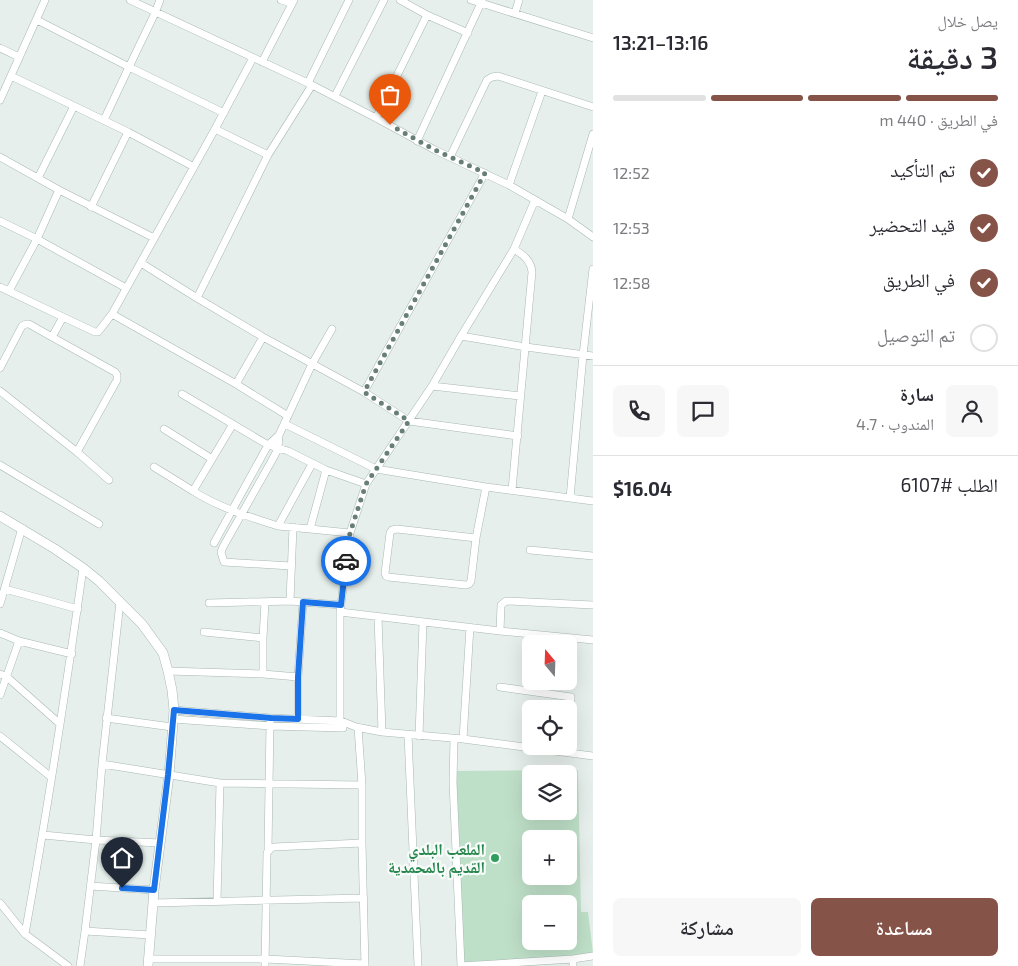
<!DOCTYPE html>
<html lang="ar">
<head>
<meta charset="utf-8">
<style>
  body { margin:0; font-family:"Exo 2","Noto Naskh Arabic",sans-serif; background:#f7f7f7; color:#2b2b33; direction:rtl; height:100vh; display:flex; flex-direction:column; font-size:19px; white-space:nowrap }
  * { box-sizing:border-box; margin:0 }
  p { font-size:16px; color:#7c7c81 }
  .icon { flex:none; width:28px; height:28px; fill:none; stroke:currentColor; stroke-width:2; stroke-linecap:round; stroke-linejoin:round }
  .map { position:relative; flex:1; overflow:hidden; direction:ltr }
  .sheet { display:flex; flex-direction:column; background:#fff; width:425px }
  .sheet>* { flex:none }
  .needle { width:32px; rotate:341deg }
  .fabs { position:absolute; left:522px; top:635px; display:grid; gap:10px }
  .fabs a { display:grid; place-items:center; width:55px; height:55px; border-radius:8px; background:#fff; box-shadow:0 5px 20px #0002; font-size:25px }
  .pin { position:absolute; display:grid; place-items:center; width:42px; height:42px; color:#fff; margin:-51px -21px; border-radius:50% 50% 50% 0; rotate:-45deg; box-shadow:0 0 5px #0007 }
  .pin .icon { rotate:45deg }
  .courier { position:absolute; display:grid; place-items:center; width:50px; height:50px; margin:-25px; border:4px solid #1a73e8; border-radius:50%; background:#fff; color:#222; box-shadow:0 1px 6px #0007 }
  .head em { font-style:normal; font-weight:600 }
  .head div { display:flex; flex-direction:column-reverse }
  .head { display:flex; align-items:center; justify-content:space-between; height:85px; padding:0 20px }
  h1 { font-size:32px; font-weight:600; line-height:38px }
  .bar { display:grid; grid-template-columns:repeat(4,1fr); gap:8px 5px; align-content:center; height:60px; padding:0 20px }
  .bar i { height:6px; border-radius:4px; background:#e1e1e2 }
  .bar .selected { background:#855347 }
  .bar p { grid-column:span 4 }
  .line { display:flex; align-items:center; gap:12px; padding:0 20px; border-top:1px solid #e1e1e2 }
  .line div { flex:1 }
  .round { display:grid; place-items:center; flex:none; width:52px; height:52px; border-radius:8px; background:#f7f7f7 }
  ol { padding:0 20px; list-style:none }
  li { display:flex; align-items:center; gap:15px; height:55px }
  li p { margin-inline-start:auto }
  li .icon { padding:5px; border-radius:50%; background:#855347; color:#fff; stroke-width:4 }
  li:last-child { color:#7c7c81 }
  li i { width:28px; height:28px; border:2px solid #e1e1e2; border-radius:50% }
  .button { display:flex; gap:10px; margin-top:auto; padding:10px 20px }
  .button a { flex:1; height:58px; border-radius:8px; background:#855347; color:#fff; font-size:20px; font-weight:600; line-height:58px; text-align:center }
  .button a+a { background:#f7f7f7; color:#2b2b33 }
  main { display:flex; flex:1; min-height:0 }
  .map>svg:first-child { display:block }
  .park { fill:#bfe0c8; fill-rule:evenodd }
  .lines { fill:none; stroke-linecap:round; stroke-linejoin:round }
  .minor-casing { stroke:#a8b8b2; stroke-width:8 }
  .tertiary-casing { stroke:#a8b8b2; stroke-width:10 }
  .minor { stroke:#fff; stroke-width:7 }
  .tertiary { stroke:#fff; stroke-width:9 }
  .done { stroke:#687f78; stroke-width:5; stroke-dasharray:0 9 }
  .route { stroke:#1a73e8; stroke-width:6 }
  .leisure-dot { fill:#2e9e5b; stroke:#f7fbf9; stroke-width:2 }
  .labels { text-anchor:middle; stroke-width:4.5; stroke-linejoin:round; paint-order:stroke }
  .leisure-label { font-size:16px; font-weight:bold; fill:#27864d; stroke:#f7fbf9; text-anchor:end }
</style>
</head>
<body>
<main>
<section class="sheet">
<div class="head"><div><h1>3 دقيقة</h1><p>يصل خلال</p></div><em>13:16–13:21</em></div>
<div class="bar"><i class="selected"></i><i class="selected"></i><i class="selected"></i><i></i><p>في الطريق · 440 m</p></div>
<ol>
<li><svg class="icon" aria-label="check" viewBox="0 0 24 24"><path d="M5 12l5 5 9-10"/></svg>تم التأكيد<p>12:52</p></li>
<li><svg class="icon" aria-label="check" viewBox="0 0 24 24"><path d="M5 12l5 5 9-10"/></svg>قيد التحضير<p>12:53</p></li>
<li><svg class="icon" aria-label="check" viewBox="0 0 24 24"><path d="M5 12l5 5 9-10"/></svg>في الطريق<p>12:58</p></li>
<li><i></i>تم التوصيل</li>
</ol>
<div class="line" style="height:90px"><a class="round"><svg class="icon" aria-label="person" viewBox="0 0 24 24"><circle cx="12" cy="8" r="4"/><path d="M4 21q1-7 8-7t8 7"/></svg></a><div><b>سارة</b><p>المندوب · 4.7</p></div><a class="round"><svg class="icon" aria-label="chat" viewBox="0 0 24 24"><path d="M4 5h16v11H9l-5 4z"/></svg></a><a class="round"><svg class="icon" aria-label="phone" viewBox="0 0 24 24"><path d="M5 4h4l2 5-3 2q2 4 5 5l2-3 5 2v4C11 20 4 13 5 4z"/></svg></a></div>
<div class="line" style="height:65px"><div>الطلب #6107</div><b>$16.04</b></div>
<div class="button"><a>مساعدة</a><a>مشاركة</a></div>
</section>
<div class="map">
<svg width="593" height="966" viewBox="0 0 593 966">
  <rect width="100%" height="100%" fill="#e6efeb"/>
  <path class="park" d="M578 770 581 912H588L593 953 463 966 455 771ZM531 774H569V811H531ZM531 839H569V876H531ZM531 904H569V941H531Z"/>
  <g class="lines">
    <g class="minor-casing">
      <path id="minor" d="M130 0 312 85 376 118 435 150 509 185 568 219 593 237
        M160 0 155 13 129 67 224 113
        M281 0 292 3
        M400 0 427 15 468 33
        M482 0 481 3 593 38
        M515 13 519 0
        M37 20 129 67 104 120
        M0 48 19 57
        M262 62 294 0
        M11 76 74 106
        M308 83 349 0
        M335 96 384 0
        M0 100 45 0
        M376 118 427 15
        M215 129 253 58
        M128 132 194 167
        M417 141 481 3 471 0
        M268 155 312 85
        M0 157 59 190 154 238
        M450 157 487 80 492 77 498 76 593 107
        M38 178 74 106 128 132 91 207
        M509 185 542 91
        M568 219 593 134
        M0 221 37 239 126 288
        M141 263 197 298
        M0 287 63 317
        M9 291 37 239 59 190
        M461 336 514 249 535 200
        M0 368 22 326 26 324H29L52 337
        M236 384 263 337
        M432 386 520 396
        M0 391 77 452 109 480
        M364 392 485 173
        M182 394 268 445 288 451 326 470 366 484 432 386 461 336 526 347 593 356
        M288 416 236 384 112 314 215 129 268 155 197 298 263 337 364 392 409 421 518 436
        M233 424 193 491C218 507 249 517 278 526L312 464
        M285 424 376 469 486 487 593 501
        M164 429 212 459
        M279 435 278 449 271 462 223 547 221 552 224 562 291 566
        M77 452 117 380V375L115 372 52 337 63 317 95 332H98L112 314
        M0 465 99 524
        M154 467 193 491
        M512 490 532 272C531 260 523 255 514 249
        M570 498 583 355 593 269
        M278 526 310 529 326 470
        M293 527 290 601 341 605
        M310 529 350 533
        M397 529 476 538 471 581 469 584 466 585 388 577 386 576 385 573 390 533 392 530Z
        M476 538 486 487
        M214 543 268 445 279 435 312 364 332 329
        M530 550 593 556
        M5 589 78 609
        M120 602 102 764 220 783
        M209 603 290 601
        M0 604 22 528
        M340 612 500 631 593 640
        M378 617 382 732
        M500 631 501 605 506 601 593 605
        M204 632 263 638V674L298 677V719
        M0 633 19 641 0 695
        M263 638 265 602
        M19 641 72 654
        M168 671 263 674
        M0 674 7 677 60 724
        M298 677 303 602
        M500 687 571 697 570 752
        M174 710 271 718 341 721 356 727 382 732 463 739 593 756
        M106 718 172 727
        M173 719 270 726 343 728
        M358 727 362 785V843L365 966
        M340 728V612L350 533 366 484
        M408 735 418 966
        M0 736 51 777
        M419 736 423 622
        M454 739 453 782 461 966
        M463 739 470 627
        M102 764 96 840 160 843
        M43 835 96 840 85 931 80 966
        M268 850 270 723
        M90 886 154 890
        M217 901 220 783 362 785
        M0 903 25 934C47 812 66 690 83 568
        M153 903 364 898
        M85 931 150 935
        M25 934 68 966
        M148 959H266L365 964
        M573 959 593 956
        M265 966 267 853 271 848 274 847 362 843
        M461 966 573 959V966"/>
    </g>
    <g class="tertiary-casing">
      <path id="tertiary" d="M0 516 55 549 83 568 99 581 142 624 163 653 168 671 172 690 174 710 169 775 154 890 148 966"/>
    </g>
    <use href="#minor" class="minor"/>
    <use href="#tertiary" class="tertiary"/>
  </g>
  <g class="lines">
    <path class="done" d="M346 561 350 533 366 484 409 421 364 392 485 173 435 150 390 125"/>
    <path class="route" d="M122 888 154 890 168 775 174 710 271 718 298 719V677L303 602 341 605 346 561"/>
  </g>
  <circle class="leisure-dot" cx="495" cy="858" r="5"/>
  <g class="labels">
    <g class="leisure-label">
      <text x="485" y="855">الملعب البلدي<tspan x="485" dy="18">القديم بالمحمدية</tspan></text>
    </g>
  </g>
</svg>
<div class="fabs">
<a><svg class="needle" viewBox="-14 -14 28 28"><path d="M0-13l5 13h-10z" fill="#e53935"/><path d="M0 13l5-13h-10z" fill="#7c7c81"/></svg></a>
<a><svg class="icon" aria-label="locate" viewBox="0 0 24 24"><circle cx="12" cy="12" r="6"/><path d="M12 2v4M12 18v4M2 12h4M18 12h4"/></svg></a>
<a><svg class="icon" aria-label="layers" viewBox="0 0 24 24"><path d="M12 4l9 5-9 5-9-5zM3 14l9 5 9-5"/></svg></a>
<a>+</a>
<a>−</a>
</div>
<div class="pin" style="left:390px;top:125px;background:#ea580c"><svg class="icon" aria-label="bag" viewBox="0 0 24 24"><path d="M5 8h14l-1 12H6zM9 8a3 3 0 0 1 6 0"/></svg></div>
<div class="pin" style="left:122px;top:888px;background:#1f2937"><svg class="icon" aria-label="home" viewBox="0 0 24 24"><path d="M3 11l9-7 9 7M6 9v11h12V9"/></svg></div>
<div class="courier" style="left:346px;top:561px"><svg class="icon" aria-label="car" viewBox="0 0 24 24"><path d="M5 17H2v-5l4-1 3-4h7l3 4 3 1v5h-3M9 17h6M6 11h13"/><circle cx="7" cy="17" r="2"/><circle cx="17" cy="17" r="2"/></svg></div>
</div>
</main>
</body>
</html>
